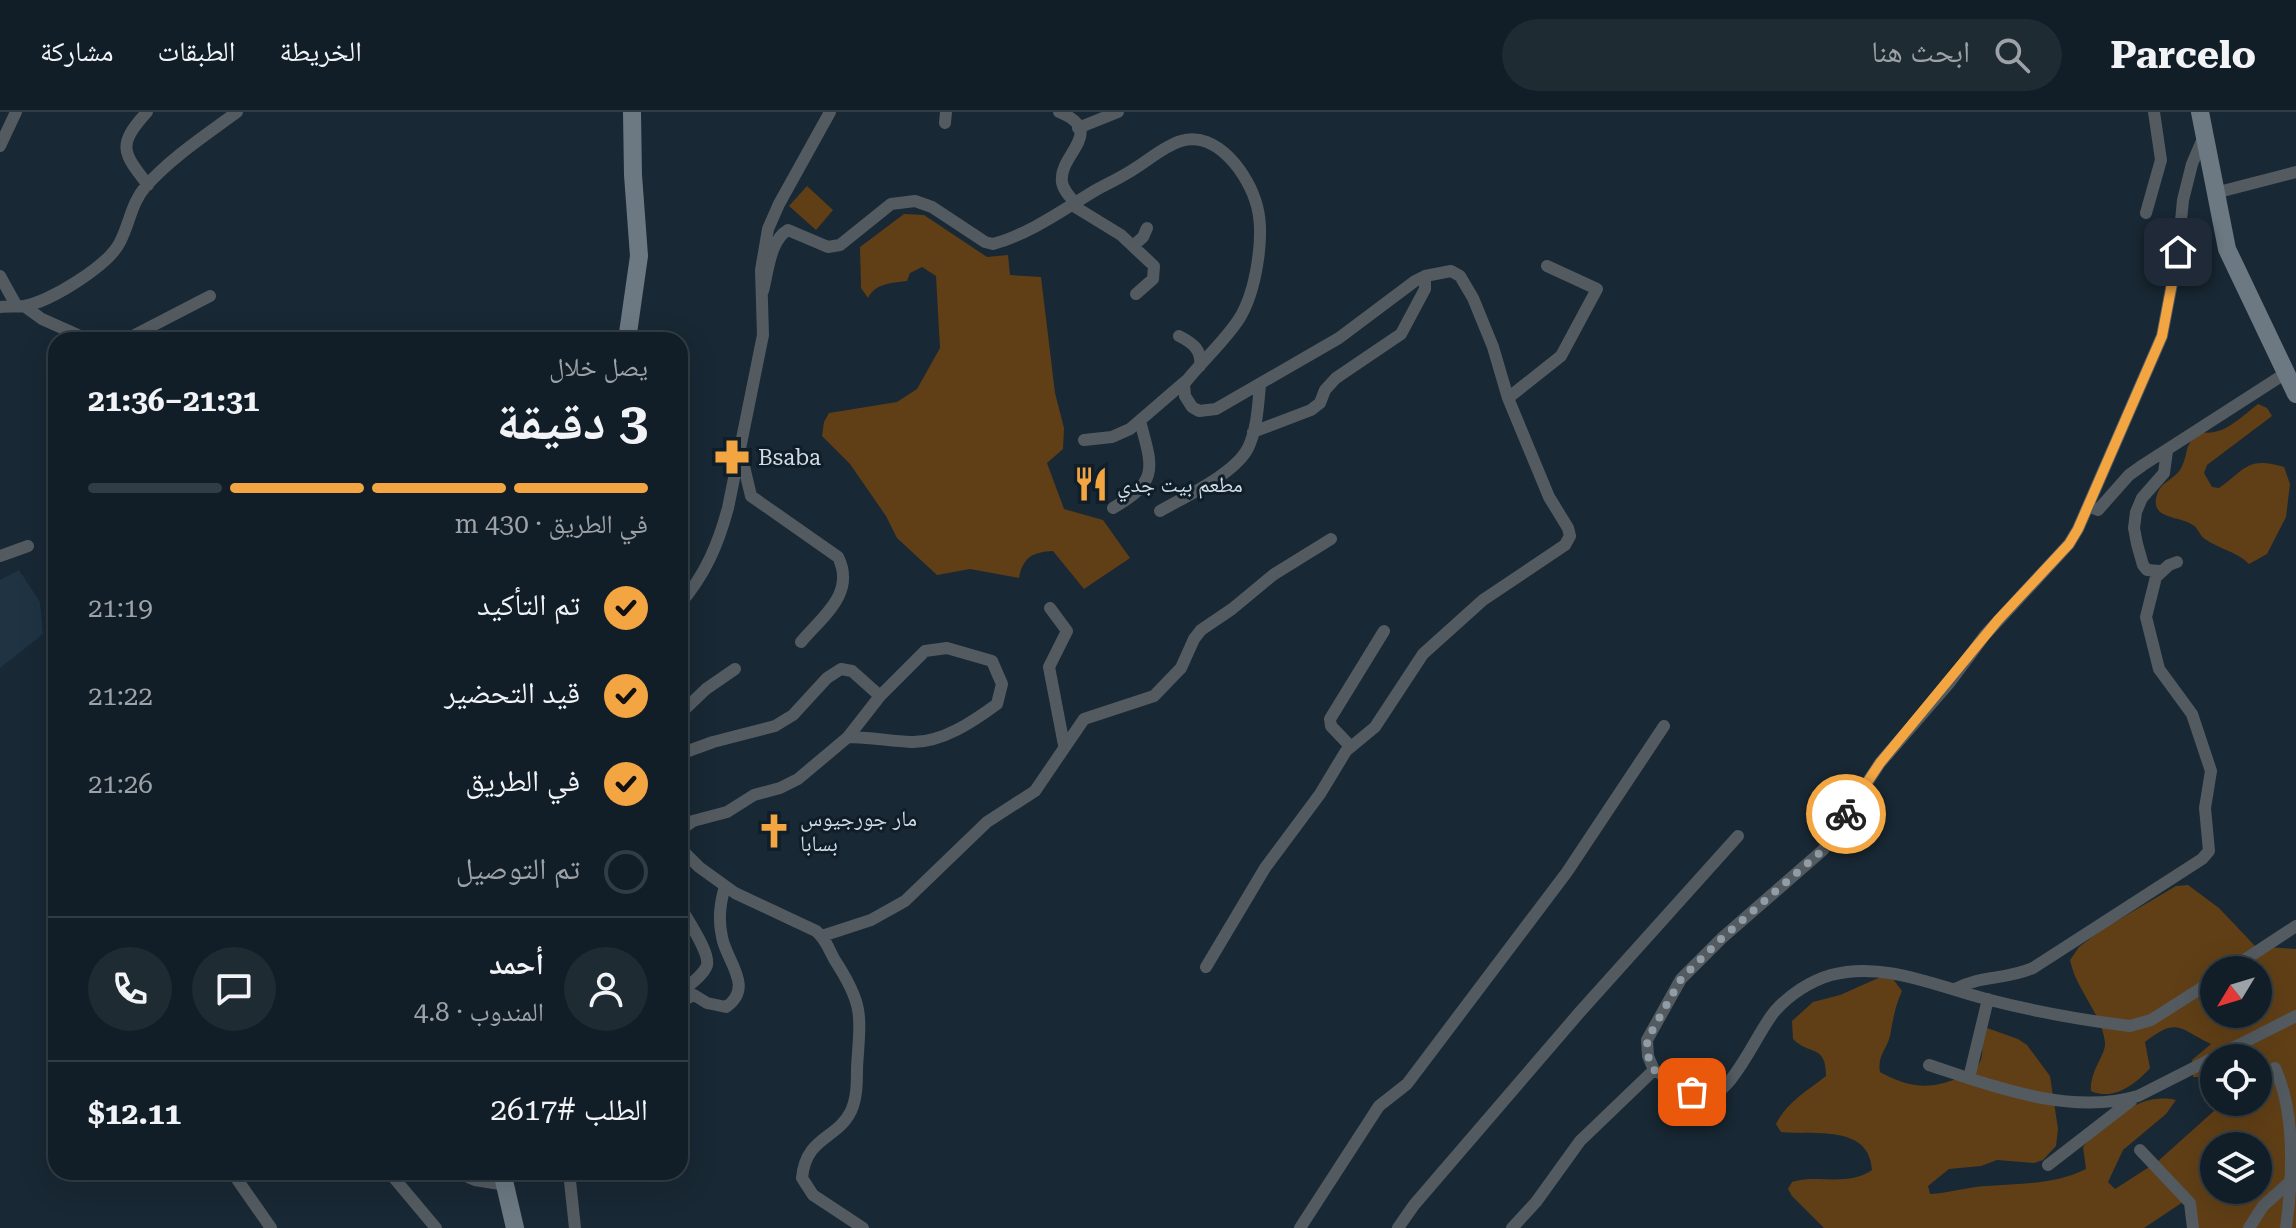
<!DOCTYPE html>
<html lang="ar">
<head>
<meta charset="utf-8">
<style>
  body { margin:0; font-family:"Roboto Serif","Noto Naskh Arabic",serif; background:#1f2b33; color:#f1f3f6; direction:rtl; height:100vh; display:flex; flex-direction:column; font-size:30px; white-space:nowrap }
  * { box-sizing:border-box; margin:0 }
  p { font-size:26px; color:#9ca2a7 }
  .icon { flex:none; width:44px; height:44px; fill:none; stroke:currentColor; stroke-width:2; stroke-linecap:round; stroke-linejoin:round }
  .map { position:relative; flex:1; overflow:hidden; direction:ltr }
  .details { position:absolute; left:48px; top:220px; width:640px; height:848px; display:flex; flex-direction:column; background:#121e27; border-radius:24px; box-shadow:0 8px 32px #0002,0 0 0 2px #313c44; direction:rtl }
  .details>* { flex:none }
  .needle { width:52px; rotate:232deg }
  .tools { position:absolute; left:2200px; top:844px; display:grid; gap:16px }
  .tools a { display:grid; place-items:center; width:72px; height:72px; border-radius:50%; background:#121e27; box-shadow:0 8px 32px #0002,0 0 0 2px #313c44; font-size:40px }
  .pin { position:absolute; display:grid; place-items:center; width:68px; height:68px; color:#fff; margin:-34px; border-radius:16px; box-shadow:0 4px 12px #0006 }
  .courier { position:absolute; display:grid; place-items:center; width:80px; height:80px; margin:-40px; border:6px solid #f2a541; border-radius:50%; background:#fff; color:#222; box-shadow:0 2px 10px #0007 }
  .head em { font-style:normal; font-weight:700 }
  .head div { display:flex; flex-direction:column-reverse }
  .head { display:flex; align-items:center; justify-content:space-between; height:136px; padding:0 40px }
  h1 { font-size:52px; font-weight:700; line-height:60px }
  .bar { display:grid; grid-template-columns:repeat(4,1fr); gap:12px 8px; align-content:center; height:96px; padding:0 40px }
  .bar i { height:10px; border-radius:6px; background:#313c44 }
  .bar .current { background:#f2a541 }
  .bar p { grid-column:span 4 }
  .line { display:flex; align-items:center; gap:20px; padding:0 40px; border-top:2px solid #313c44 }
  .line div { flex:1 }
  .round { display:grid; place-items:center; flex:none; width:84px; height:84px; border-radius:42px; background:#1f2b33 }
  ol { padding:0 40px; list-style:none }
  li { display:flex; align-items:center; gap:24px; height:88px }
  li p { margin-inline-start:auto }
  li .icon { padding:8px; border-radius:50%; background:#f2a541; color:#111; stroke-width:4 }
  li:last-child { color:#9ca2a7 }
  li i { width:44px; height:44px; border:4px solid #313c44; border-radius:50% }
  header { display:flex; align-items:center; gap:48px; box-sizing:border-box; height:112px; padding:0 40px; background:#121e27; border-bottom:2px solid #313c44 }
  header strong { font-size:38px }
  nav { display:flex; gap:44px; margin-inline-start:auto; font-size:28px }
  .search { width:560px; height:72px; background:#1f2b33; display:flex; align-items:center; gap:20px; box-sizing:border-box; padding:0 28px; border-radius:44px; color:#9ca2a7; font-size:30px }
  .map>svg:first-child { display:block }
  .built { fill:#1f3343 }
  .green { fill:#603f16; fill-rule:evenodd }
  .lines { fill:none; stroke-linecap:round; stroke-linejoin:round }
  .street { stroke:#535b61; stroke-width:12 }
  .secondary { stroke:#6c7882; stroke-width:18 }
  .done { stroke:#919da6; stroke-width:8; stroke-dasharray:0 14.4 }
  .route { stroke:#f2a541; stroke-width:10 }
  .labels { text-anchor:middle; stroke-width:6; stroke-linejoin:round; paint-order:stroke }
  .poi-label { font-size:22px; fill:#d2dce4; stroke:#0f1e29; text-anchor:start }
</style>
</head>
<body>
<header>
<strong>Parcelo</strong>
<div class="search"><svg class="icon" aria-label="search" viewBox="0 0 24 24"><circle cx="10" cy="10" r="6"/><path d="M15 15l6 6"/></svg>ابحث هنا</div>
<nav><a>الخريطة</a><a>الطبقات</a><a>مشاركة</a></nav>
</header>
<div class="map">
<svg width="2296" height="1116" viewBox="0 0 2296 1116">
  <rect width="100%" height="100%" fill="#182834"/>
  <path class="built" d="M19 458 40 490 43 522 0 556V468Z"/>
  <path class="green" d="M807 74 833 98 816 118 789 94Z
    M904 102 924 103 987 145 1008 143 1010 163 1041 165 1055 281 1064 316 1063 337 1047 351 1064 397 1103 408 1130 446 1084 477 1053 439C1033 440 1023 445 1019 466L970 457 937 463 897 426 886 404 850 352 822 324 824 310 829 301 897 290 917 277 940 236 936 164 922 155 910 161 907 169C891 171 876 171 868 186L861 176 860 135Z
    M2258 292 2267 296 2272 304 2207 353 2204 361 2212 375 2219 376C2246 357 2247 344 2284 355L2290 372 2286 405 2267 442 2249 452C2236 439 2219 437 2205 427 2200 424 2198 416 2193 413 2178 403 2147 408 2158 380 2162 370 2174 367 2180 358 2190 341 2182 334 2200 320 2223 325 2241 305 2258 292Z
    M2188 773 2219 796 2255 834 2296 837V1116H2190L2186 1088 2144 1116H1824L1792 1084 1788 1077 1792 1070C1820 1062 1847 1075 1872 1058 1869 1011 1813 1024 1781 1020L1776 1012C1787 990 1807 979 1826 964 1826 931 1809 944 1793 927L1792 909 1813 890 1840 883 1883 864 1890 863 1902 879C1895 894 1893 908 1890 924 1887 937 1877 944 1880 960 1909 976 1928 978 1959 966 1967 963 1975 960 1979 952 1986 940 1978 927 1987 916L2018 927 2027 933 2050 964 2058 1017 2056 1034 2043 1048 2034 1051 1997 1048 1981 1054 1949 1057 1928 1074 1930 1082C1949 1081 1967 1075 1987 1074 2021 1071 2054 1073 2086 1057L2083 1035 2087 1030C2114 1008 2138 980 2176 988L2166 1002 2123 1038 2108 1070 2115 1077 2157 1050 2224 990H2258V971L2264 965 2258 960V946H2214V965H2193L2192 948 2211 932C2178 916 2177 905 2145 930L2150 956C2135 973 2113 989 2091 979 2090 957 2106 944 2105 930 2101 900 2076 878 2070 848L2079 835 2103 817 2176 774ZM2214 858H2258V902H2214ZM2214 1034H2258V1078H2214Z"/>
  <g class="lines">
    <path class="street" d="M147 0C117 33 122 40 148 73
      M1059 0C1108 20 1058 42 1062 70 1063 78 1070 85 1076 92
      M945 11 946 0
      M1078 16 1118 0
      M0 34 16 0
      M2215 81 2296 60
      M1072 93 1121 123 1154 154 1153 167 1136 182
      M2146 101 2161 48 2154 0
      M1133 134 1143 125 1147 116
      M0 164 16 193
      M763 179C768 160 770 128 788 118L828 135 840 133 891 92 915 89 932 95 985 130 993 132C1030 122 1064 97 1096 78 1109 71 1122 65 1134 57 1149 48 1164 34 1181 29 1217 18 1249 63 1257 94 1265 124 1256 180 1239 207 1224 230 1201 250 1184 272L1185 284 1192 295 1199 299 1216 297 1339 226 1415 169 1425 164 1451 159 1460 164 1473 186 1493 235 1508 286 1549 385 1568 416 1570 424 1565 433 1483 488 1423 542 1375 615 1346 639 1320 682 1265 756 1206 855
      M24 194 42 207 89 228
      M0 195C8 194 17 195 24 194 50 190 109 153 120 130 130 111 131 91 146 74 172 45 206 23 237 0
      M1179 224C1193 231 1202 238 1200 254
      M125 228 210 184
      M1508 286 1561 244 1597 177 1547 154
      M1253 320 1311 298 1320 291 1325 278 1336 266 1401 222 1425 177V164
      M1084 328 1112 325 1130 317 1188 267
      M741 342 751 384 838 445C856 481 823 504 801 530
      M2088 394 2098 398 2129 363 2143 353 2286 261
      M1113 396C1159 369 1153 357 1140 309
      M1160 399C1184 385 1235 362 1248 336 1257 318 1258 294 1260 273
      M0 444 28 434
      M2160 459 2147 458 2143 453 2137 432 2134 416 2136 400 2142 386 2164 361 2167 339
      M680 492C705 463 718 433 728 396L763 223 761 158 768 117 779 92 830 0
      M1050 496 1067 519 1049 555 1064 633
      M680 602 706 577 735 557
      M1350 634 1331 614 1330 607 1384 519
      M680 642 713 630 775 614 793 603 827 566 841 557 852 559 880 584
      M680 718 693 709 727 700 754 683 780 676 798 667 848 625 880 584 925 539 947 536 992 549 1002 572 997 592C974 609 942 631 911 630 890 629 869 625 848 625
      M680 736 699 755 735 781 816 819C827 828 829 839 836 850 865 895 860 905 857 956 857 970 857 986 851 999 837 1028 806 1024 802 1066L813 1083 863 1116
      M680 793C686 807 710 839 707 853 704 863 688 874 680 881
      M822 824 871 808 905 789 987 710 1035 679 1084 607 1154 584 1181 556 1194 527 1201 518 1232 497 1273 463 1331 427
      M2229 858 2296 814
      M1955 877C1981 863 2006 868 2033 856L2202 747 2209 739 2205 696 2211 659 2192 602 2159 557 2146 505 2156 465 2169 453 2177 450
      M680 890 694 883 707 891 726 895C755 875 726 849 722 825 718 807 720 792 725 774
      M1929 953C1993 974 2070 1004 2138 984L2296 904
      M2275 956C2296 1002 2293 1064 2286 1116
      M1654 958C1668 966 1686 981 1702 984 1731 989 1757 919 1775 899 1789 883 1810 869 1831 863 1883 849 1936 874 1986 887 2032 899 2082 908 2130 914L2151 908 2214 868
      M1969 966 1988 887
      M2140 1038 2190 1091 2193 1116
      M2048 1053 2132 988
      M232 1060 271 1116
      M389 1060 436 1116
      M457 1060 475 1068 506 1073
      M569 1060 575 1116
      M1300 1116 1379 994 1407 972 1567 760 1664 614
      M1398 1116 1414 1093 1579 901 1738 724
      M1512 1116 1536 1090 1580 1029 1654 958 1648 944 1647 928 1681 867 1722 826 1823 738 1880 651 1950 570 1985 523 2069 432 2078 417 2162 224 2178 140 2183 88 2192 52 2204 24
      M2249 1116 2263 1094 2292 1068"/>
    <path class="secondary" d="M2200 0 2227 137 2296 282
      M627 228 639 144 633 63 632 0
      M502 1060 515 1116"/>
  </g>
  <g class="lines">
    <path class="done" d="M1692 980 1654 958 1648 944 1647 928 1681 867 1722 826 1823 738 1846 702"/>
    <path class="route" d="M1846 702 1880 651 1998 508 2069 432 2078 417 2162 224 2178 140"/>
  </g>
  <defs>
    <g id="pharmacy-bare" transform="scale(2.76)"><path d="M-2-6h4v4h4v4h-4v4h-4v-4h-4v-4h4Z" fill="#f2a541" stroke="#0f1e29" stroke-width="2.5" paint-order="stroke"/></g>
    <g id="restaurant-bare" transform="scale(2.76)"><path d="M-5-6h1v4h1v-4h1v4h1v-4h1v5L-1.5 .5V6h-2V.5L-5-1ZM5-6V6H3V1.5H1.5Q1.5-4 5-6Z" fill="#f2a541" stroke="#0f1e29" stroke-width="2.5" paint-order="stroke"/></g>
    <g id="church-bare" transform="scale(2.76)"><path d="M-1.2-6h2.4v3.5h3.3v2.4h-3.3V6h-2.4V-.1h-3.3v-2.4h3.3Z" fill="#f2a541" stroke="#0f1e29" stroke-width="2.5" paint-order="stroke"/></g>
  </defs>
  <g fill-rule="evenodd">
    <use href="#pharmacy-bare" x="732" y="345"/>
    <use href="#restaurant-bare" x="1091" y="372"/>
    <use href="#church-bare" x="774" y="719"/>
  </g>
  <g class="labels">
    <g class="poi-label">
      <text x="758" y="353">Bsaba</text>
      <text x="1117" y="380">مطعم بيت جدي</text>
      <text x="800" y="714">مار جورجيوس<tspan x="800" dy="25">بسابا</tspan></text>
    </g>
  </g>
</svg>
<div class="tools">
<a><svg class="needle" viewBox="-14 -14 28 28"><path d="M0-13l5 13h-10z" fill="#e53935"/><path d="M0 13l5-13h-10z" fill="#9ca2a7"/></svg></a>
<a><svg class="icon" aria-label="locate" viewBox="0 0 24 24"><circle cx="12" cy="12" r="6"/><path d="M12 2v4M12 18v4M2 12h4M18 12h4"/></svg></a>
<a><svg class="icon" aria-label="layers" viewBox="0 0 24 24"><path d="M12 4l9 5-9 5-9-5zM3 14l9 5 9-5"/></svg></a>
</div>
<div class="pin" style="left:1692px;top:980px;background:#ea580c"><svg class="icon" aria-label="bag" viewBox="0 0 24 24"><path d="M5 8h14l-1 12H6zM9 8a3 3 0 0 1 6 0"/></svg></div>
<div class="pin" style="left:2178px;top:140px;background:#1f2937"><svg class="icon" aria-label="home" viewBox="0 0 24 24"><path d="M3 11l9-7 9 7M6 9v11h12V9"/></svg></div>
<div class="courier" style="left:1846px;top:702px"><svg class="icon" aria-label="bike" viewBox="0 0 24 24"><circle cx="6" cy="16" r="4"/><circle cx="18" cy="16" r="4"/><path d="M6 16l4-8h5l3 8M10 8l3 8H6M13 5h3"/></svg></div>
<section class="details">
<div class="head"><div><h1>3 دقيقة</h1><p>يصل خلال</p></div><em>21:31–21:36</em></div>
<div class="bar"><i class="current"></i><i class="current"></i><i class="current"></i><i></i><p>في الطريق · 430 m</p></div>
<ol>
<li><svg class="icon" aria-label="check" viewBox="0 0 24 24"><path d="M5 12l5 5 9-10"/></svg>تم التأكيد<p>21:19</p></li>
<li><svg class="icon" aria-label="check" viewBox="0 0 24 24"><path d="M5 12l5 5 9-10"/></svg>قيد التحضير<p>21:22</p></li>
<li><svg class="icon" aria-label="check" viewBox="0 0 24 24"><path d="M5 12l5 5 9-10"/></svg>في الطريق<p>21:26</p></li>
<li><i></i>تم التوصيل</li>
</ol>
<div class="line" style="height:144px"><a class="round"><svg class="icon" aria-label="person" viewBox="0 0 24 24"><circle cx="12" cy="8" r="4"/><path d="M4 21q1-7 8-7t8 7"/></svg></a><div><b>أحمد</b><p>المندوب · 4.8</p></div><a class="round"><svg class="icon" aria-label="chat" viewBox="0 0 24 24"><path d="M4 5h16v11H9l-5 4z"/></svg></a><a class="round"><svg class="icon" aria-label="phone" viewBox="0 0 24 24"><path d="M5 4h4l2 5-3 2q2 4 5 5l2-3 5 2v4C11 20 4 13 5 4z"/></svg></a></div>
<div class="line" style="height:104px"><div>الطلب #2617</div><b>$12.11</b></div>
</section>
</div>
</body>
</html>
